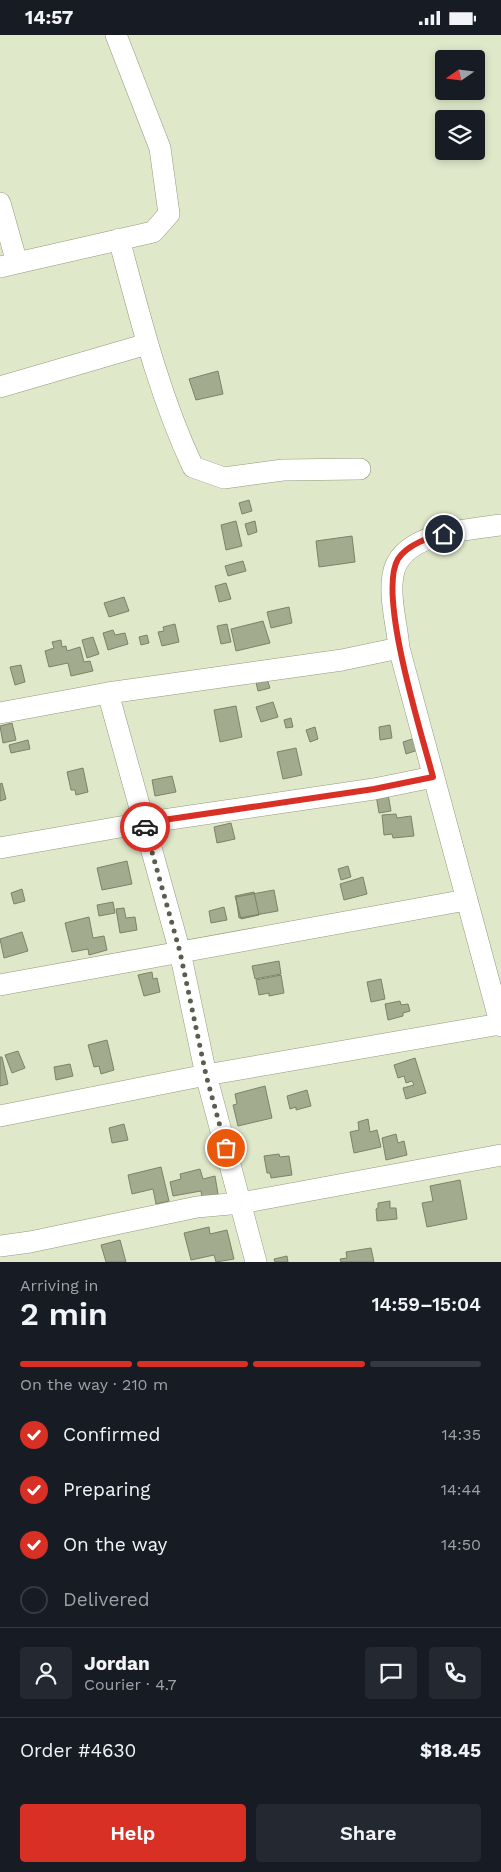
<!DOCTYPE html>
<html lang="en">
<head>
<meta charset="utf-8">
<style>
  body { margin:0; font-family:"Work Sans",sans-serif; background:#242831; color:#f1f3f6; height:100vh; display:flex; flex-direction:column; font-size:19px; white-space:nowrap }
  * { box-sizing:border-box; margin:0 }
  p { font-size:16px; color:#9ea1a6 }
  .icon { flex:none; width:28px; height:28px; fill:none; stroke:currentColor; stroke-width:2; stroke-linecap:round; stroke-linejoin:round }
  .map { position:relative; height:1227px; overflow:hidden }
  .side { display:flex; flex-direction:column; background:#171b24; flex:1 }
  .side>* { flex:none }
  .needle { width:32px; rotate:256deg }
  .fabs { position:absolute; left:435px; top:15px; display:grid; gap:10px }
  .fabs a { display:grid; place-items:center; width:50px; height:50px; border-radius:5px; background:#171b24; box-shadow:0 2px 8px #0003; font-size:25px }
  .pin { position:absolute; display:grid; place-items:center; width:42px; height:42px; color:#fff; margin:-21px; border:2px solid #fff; border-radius:50%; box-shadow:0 1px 5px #0007 }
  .courier { position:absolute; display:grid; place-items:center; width:50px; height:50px; margin:-25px; border:4px solid #d93025; border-radius:50%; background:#fff; color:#222; box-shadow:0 1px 6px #0007 }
  .head em { font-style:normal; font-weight:600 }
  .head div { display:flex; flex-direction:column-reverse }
  .head { display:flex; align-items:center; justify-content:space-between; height:85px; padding:0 20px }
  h1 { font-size:32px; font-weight:600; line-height:38px }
  .bar { display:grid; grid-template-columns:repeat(4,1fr); gap:8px 5px; align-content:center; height:60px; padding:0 20px }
  .bar i { height:6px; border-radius:4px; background:#363941 }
  .bar .on { background:#d93025 }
  .bar p { grid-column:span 4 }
  .line { display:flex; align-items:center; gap:12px; padding:0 20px; border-top:1px solid #363941 }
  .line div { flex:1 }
  .round { display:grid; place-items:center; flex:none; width:52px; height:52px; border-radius:5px; background:#242831 }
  ol { padding:0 20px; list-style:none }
  li { display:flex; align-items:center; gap:15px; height:55px }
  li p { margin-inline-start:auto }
  li .icon { padding:5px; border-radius:50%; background:#d93025; color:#fff; stroke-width:4 }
  li:last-child { color:#9ea1a6 }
  li i { width:28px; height:28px; border:2px solid #363941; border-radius:50% }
  .primary-button { display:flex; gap:10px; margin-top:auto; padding:10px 20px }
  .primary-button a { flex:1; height:58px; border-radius:5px; background:#d93025; color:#fff; font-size:20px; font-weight:600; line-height:58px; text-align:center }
  .primary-button a+a { background:#242831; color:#f1f3f6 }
  .status { display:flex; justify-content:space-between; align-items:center; height:35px; padding:0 25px; background:#171b24; direction:ltr }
  .status svg { height:14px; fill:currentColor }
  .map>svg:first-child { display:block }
  .building { fill:#a2ab8e; stroke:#7c8367 }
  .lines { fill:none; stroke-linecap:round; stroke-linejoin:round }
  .minor-casing { stroke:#929a7e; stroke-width:22 }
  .minor { stroke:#fff; stroke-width:21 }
  .done { stroke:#595e4d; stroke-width:5; stroke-dasharray:0 9 }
  .route { stroke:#d93025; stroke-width:6 }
</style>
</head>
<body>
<div class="status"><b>14:57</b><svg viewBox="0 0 49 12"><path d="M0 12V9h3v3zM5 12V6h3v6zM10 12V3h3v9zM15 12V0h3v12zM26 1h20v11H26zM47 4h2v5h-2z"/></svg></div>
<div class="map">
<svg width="501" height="1227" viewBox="0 0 501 1227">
  <rect width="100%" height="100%" fill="#e0e8ca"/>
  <path class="building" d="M218 336 223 359 196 365 189 344Z
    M249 465 252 476 242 479 239 468Z
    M236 486 242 511 226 515 221 490Z
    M255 486 257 497 248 500 245 489Z
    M352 501 355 527 319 532 316 506Z
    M243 526 246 536 228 541 225 531Z
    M226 548 231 564 219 567 215 551Z
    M124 562 129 576 109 582 104 568Z
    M289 572 292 588 271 593 267 577Z
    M263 586 270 608 236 616 231 594Z
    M175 589 179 607 162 611 158 597 164 596 163 592Z
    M227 589 231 607 221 609 217 591Z
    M113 595 115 600 125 598 128 609 108 615 103 598Z
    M147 600 149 608 141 610 139 602Z
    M93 602 99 619 87 623 82 605Z
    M61 605 62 612 66 611 67 616 80 612 84 627 90 626 93 636 71 641 68 628 49 632 45 616 54 613 52 607Z
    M21 630 25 647 15 650 10 632Z
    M267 644 270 653 258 656 256 647Z
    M273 667 278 682 261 687 256 672Z
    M236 671 242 702 220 707 214 675Z
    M291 683 293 692 286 693 284 685Z
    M12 688 16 705 3 708 0 691Z
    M390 690 392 703 380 705 379 692Z
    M315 692 318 704 310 707 306 695Z
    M415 703 418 715 406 719 403 707Z
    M28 705 30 714 11 718 9 710Z
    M296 713 302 740 283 744 277 717Z
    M83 733 88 757 76 760 75 755H71L67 737Z
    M172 741 176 757 155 761 152 745Z
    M2 748 6 764 0 766V749Z
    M388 759 391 776 379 778 376 760Z
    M396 779 397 783 411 781 414 801 393 803 392 799 384 800 382 780Z
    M231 788 235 804 217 808 214 792Z
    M127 826 132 849 102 855 97 833Z
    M348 831 351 842 341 845 338 834Z
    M363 842 367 859 344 865 340 849Z
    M22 854 25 866 14 869 11 858Z
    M274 855 278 876 239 883 236 862Z
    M254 857 259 880 241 884 235 861Z
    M113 867 115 878 99 881 97 870Z
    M224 872 227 885 211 888 209 876Z
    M124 873 126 883 135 882 137 895 120 898 116 874Z
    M89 882 93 903 104 901 107 915 89 920 88 914 72 917 65 888Z
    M22 897 28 916 4 923 0 904Z
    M279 926 281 939 255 944 252 931Z
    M152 937 153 944 157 943 160 957 144 961 138 940Z
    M281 940 284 958 269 961V958L259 960 256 945Z
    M381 944 385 964 371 967 367 947Z
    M400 966 401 970 408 969 410 976 403 978V981L388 985 385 969Z
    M107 1005 114 1035 101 1039 99 1031 94 1032 88 1010Z
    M18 1016 25 1033 12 1038 5 1020Z
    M0 1022H2L8 1049 0 1051Z
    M415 1023 426 1058 406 1064 403 1053 414 1050 412 1046 406 1048 404 1041 398 1043 394 1030Z
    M70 1029 73 1041 56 1045 54 1032Z
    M265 1051 272 1083 238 1091 233 1070 237 1069 235 1059Z
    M307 1055 311 1071 296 1075V1072L290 1074 287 1061Z
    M368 1084 370 1097 377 1095 381 1112 354 1118 350 1097 359 1095 358 1087Z
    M124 1089 128 1105 112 1108 109 1093Z
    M396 1099 398 1108 404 1106 407 1120 386 1125 382 1103Z
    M279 1119 280 1122 289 1121 292 1140 271 1143 270 1138H267L264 1121Z
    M161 1132 169 1166 156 1169 153 1154 132 1159 128 1140Z
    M200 1134 203 1144 215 1141 218 1159 202 1163 201 1156 173 1161 170 1147 181 1144 180 1139Z
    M460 1145 467 1184 427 1192 422 1168 433 1166 430 1151Z
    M390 1166V1173H396L397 1184 377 1186 376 1174 378 1173V1168Z
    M209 1192 210 1199 227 1195 234 1224 216 1227 214 1220 191 1225 184 1198Z
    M120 1205 126 1227H106L101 1210Z
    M371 1213 374 1227H341L340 1224 347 1223 346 1217Z
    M287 1221 288 1227H275L274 1224Z"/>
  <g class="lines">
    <g class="minor-casing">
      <path id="minor" d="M0 168 17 228 0 232
        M119 204C140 282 159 360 193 432L224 443 283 435 360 434
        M17 228 153 197 169 179 160 113 116 0
        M0 352 147 309
        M501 490C468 495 400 497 393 540 389 563 397 590 399 613L501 991
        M108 658 180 917 206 1040 256 1227
        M0 678 108 658 342 625 399 613
        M0 813 143 788 374 754 433 742
        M0 950 466 865
        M0 1081 206 1040 500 989
        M0 1211 30 1207 197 1172 241 1168 501 1120"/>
    </g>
    <use href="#minor" class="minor"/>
  </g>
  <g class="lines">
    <path class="done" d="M145 792 180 917 206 1040 226 1113"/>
    <path class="route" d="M145 792 143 788 374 754 433 742C422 700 377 559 398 524 407 510 429 502 444 499"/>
  </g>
</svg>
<div class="fabs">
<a><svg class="needle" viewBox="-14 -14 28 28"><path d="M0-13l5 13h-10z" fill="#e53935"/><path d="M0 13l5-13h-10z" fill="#9ea1a6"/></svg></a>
<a><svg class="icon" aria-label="layers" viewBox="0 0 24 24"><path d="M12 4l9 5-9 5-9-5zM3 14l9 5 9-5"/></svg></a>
</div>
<div class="pin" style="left:226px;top:1113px;background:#ea580c"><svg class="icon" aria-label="bag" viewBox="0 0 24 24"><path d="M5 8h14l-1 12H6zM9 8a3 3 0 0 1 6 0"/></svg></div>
<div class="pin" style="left:444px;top:499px;background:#1f2937"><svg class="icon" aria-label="home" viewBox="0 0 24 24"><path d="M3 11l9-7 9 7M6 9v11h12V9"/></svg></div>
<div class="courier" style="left:145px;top:792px"><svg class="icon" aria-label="car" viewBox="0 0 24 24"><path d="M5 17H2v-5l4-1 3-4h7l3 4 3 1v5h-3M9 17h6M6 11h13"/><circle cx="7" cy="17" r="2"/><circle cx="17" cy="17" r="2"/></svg></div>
</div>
<section class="side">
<div class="head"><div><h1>2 min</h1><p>Arriving in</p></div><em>14:59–15:04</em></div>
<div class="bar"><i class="on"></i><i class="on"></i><i class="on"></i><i></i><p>On the way · 210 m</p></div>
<ol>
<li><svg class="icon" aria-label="check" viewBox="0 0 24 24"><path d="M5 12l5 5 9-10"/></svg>Confirmed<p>14:35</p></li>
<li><svg class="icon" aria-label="check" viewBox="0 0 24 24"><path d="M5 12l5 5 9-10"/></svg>Preparing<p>14:44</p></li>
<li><svg class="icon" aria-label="check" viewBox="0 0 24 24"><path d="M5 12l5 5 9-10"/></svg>On the way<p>14:50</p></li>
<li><i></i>Delivered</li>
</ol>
<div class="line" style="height:90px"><a class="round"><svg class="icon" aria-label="person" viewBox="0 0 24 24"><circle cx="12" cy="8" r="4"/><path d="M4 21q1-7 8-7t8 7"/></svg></a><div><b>Jordan</b><p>Courier · 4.7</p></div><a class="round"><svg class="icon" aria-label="chat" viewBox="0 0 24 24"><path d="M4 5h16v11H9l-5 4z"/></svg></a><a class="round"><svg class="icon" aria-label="phone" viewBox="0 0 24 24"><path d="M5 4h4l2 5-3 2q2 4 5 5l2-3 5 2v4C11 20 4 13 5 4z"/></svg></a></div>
<div class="line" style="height:65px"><div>Order #4630</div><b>$18.45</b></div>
<div class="primary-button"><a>Help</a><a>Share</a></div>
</section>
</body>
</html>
